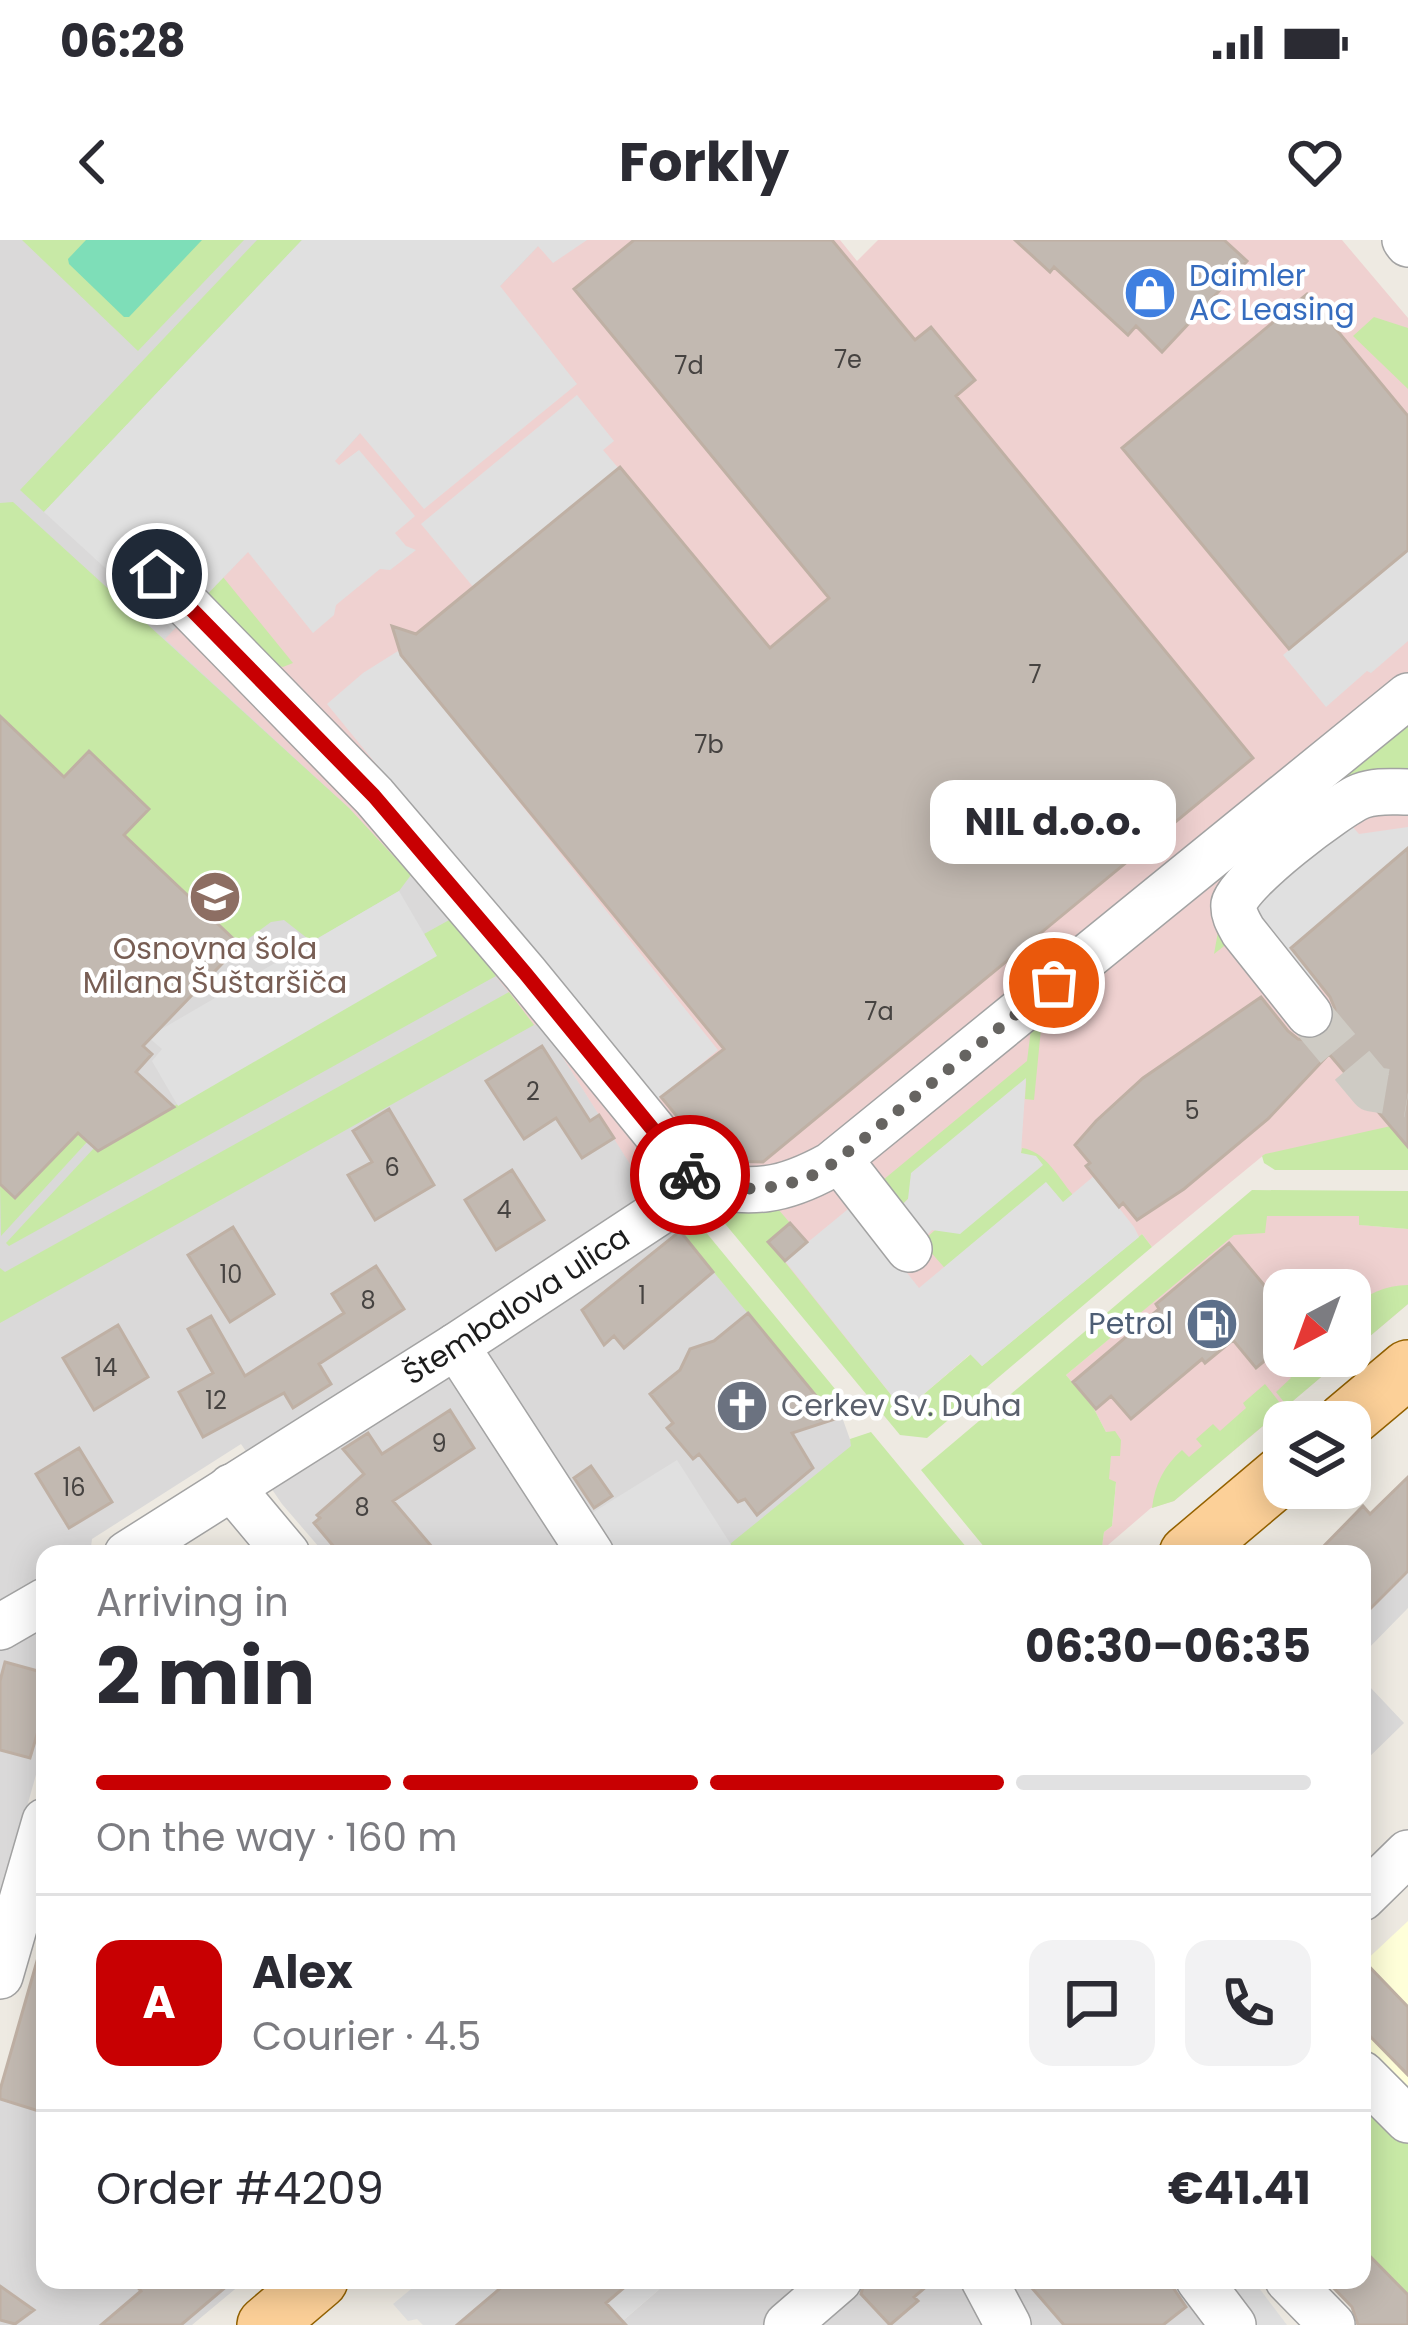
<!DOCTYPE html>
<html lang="en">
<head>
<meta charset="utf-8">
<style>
  body { margin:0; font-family:Poppins,sans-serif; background:#f2f2f3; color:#2b2b33; height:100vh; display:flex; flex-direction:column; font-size:45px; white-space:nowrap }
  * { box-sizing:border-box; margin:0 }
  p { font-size:39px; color:#7c7c81 }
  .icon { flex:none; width:66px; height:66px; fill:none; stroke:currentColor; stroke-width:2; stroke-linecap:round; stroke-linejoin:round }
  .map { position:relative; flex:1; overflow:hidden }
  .details { position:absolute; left:36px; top:1305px; width:1335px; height:744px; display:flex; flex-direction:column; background:#fff; border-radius:24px; box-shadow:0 6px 30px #0003 }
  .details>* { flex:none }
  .needle { width:78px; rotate:221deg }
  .buttons { position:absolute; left:1263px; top:1029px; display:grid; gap:24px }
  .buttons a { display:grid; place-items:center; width:108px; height:108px; border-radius:24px; background:#fff; box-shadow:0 6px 30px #0003; font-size:60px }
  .pin { position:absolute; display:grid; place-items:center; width:102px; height:102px; color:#fff; margin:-51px; border:6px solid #fff; border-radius:50%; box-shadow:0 3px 12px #0007 }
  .courier { position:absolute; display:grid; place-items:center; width:120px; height:120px; margin:-60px; border:9px solid #c80002; border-radius:50%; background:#fff; color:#222; box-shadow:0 3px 15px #0007 }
  .bubble { position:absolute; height:84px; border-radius:24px; background:#fff; box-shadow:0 6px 30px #0003; font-size:39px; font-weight:700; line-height:84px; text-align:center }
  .summary em { font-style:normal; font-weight:700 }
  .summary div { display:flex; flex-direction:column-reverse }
  .summary { display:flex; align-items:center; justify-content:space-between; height:204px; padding:0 60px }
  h1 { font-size:78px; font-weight:700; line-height:90px }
  .bar { display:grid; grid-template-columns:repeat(4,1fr); gap:18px 12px; align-content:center; height:144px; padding:0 60px }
  .bar i { height:15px; border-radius:9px; background:#e1e1e2 }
  .bar .active { background:#c80002 }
  .bar p { grid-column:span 4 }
  .line { display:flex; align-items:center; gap:30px; padding:0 60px; border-top:3px solid #e1e1e2 }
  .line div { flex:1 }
  .round { display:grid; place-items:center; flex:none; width:126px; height:126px; border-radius:24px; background:#f2f2f3 }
  .status { display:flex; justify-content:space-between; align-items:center; height:84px; padding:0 60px; background:#fff; direction:ltr }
  .status svg { height:33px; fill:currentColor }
  header { display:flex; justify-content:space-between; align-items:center; height:156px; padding:0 60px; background:#fff; font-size:54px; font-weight:700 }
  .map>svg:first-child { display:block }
  .residential { fill:#dad9d9 }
  .commercial { fill:#efd1d0 }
  .education { fill:#ffffd9 }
  .grass { fill:#c8e9a6 }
  .pitch { fill:#7edeb8 }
  .parking { fill:#e0e0e0 }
  .building { fill:#c2b9b1; stroke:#bfb0a4; stroke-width:3 }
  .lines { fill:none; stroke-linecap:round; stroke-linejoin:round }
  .minor-tunnel { stroke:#cecbc4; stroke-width:45; stroke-dasharray:45 22; stroke-linecap:butt }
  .minor-casing { stroke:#a3a3a3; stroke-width:48 }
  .major-casing { stroke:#946200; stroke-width:60 }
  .minor { stroke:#fff; stroke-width:45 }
  .major { stroke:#fcd098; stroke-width:57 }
  .done { stroke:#666461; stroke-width:12; stroke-dasharray:0 21.6 }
  .route { stroke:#c80002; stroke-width:15 }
  .labels { text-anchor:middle; stroke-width:9; stroke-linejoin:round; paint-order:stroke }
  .number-label { font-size:24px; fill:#464341 }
  .shop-label { font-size:30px; fill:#366cbe; stroke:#fff; text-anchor:start }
  .education-label { font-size:30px; fill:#785e54; stroke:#fff }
  .street-label { font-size:30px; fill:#1c1c1c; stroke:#fff }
  .service-label { font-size:30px; fill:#4e5e75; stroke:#fff; text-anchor:end }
  .worship-label { font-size:30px; fill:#5b616d; stroke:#fff; text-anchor:start }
</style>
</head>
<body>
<div class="status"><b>06:28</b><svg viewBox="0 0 49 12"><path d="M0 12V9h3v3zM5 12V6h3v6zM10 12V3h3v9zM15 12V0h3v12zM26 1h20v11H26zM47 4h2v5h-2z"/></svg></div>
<header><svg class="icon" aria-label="back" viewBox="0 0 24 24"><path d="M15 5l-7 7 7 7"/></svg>Forkly<svg class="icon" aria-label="heart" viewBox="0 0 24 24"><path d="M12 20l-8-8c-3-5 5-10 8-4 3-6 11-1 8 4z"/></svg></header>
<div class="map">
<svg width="1408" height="2085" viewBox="0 0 1408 2085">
  <rect width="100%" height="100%" fill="#eeeae2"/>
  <path class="residential" d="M0 0H544L541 783 648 951 834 1178 842 1177 852 1205 947 1314H325L282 1264 241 1204 92 1299 90 1314H45V1503L0 1662Z
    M1408 1237V1368L1362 1415V1314H1316L1363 1266 1371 1273Z
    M1362 1443 1369 1446 1404 1483 1362 1524Z
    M45 1689V2040H246L192 2085H0V1850Z
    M670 2040H813L763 2085H618Z
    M862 2040H961L985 2085H810Z
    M1009 2040H1184L1218 2085H1032Z"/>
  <path class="commercial" d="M544 0H840L857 21 878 0H1342L1408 78V907L1265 914 1152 1007 1142 994 982 1126 970 1114 904 1171 768 1002 712 968 678 990 647 951 541 783 534 785 451 679 349 568 165 399Z
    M1266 976H1359L1360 985 1408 989V1064L1350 1113V1050H1284V1116H1346L1174 1261 1151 1268 1101 1311 1104 1292 1112 1286 1116 1243 1108 1240 1111 1215 1106 1192 1093 1167 1066 1135 1234 994Z"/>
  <path class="education" d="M1408 1681V1867L1362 1820V1724Z"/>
  <path class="grass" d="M22 0H244L138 111Z
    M257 0H302L44 272 20 250Z
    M1374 77 1408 88V149L1353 96Z
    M13 262 349 568 411 635 399 651 312 702 284 680 271 682 240 705 124 595 149 568 90 512 64 537 0 476V263Z
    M223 337 293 423 283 427 272 424 205 356Z
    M1408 480V530L1237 696 1214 714 1230 624Z
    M451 679 496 736 9 1006 6 1003 94 908 98 910 436 715 424 694Z
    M509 752 534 785 0 1083V1028L5 1032Z
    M1031 789H1041L1034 860 1025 859 1026 840 902 965 877 945 1027 821Z
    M1391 886 1408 907V930H1275L1264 923 1262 916 1265 914Z
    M77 894 87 902 1 996 0 944 16 958Z
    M1022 908C1045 911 1058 937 1073 955L1063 963 1046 943 958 1043 927 1008 925 999 1021 913Z
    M1252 950 1408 951V989L1359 985V976H1267L1265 993 1234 995 1066 1135 1093 1167 1106 1192 1115 1191 1121 1200 1120 1216H1111L1109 1239 1116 1242 1112 1286 1104 1292 1101 1314H990L921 1230Z
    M712 968 778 969 790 983 769 1002 904 1171 971 1114 982 1126 1142 994 1152 1007 927 1198 900 1195Z
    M695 979 840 1155 835 1159 842 1177 835 1179 679 990Z
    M1408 1045V1064L1350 1113V1069C1367 1054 1385 1045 1408 1045Z
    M1294 1116H1346L1287 1166 1276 1152 1291 1138 1282 1126Z
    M1265 1144 1284 1168 1174 1261 1152 1268C1155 1244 1164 1226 1182 1210L1189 1217 1202 1206 1196 1199 1213 1184 1220 1191 1246 1168 1243 1163Z
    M871 1192 972 1314H737L730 1304 851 1206 850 1199Z
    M1362 1845 1408 1891V2055L1362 2008Z"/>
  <path class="pitch" d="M86 0H202L129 77H124L69 24 68 19Z"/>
  <path class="parking" d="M302 0H587L553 23 538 6 500 46 577 144 424 269 360 193 335 221 339 225 359 210 415 276 395 293 406 306 416 310 390 330 380 329 336 365 334 375 313 393 248 312 173 390 44 272Z
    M577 155 614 201 603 210 620 230 474 348 421 284Z
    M1408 310V401L1371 433 1367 431 1326 467 1283 415Z
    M398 411 718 810 654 863 327 464 363 433Z
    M1341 574 1359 594 1408 587V669L1309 755 1244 661Z
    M399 651 437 716 178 866 152 821 162 809 148 797Z
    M1026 838 1021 913 1036 916 1043 925 960 994 932 990 927 995 902 965 908 959 911 933Z
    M1094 936 1134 987 1139 997 982 1126 970 1114 904 1171 785 1021 853 965 919 1048 1046 942 1063 962Z
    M677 1220 737 1314H602L584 1278Z
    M422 2040H510L463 2080 467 2085H423L417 2079 408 2081 393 2064Z
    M614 2040H670L618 2085H580L621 2050Z
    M1250 2040H1253L1287 2085H1246L1222 2054Z"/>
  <path class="building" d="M634 0H832L915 100 931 87 975 140 956 156 1253 518 763 922 723 921 712 909H704L661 857 724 809 401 415 392 386 416 394 620 227 770 408 829 358 574 49Z
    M1015 0H1224L1247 21 1162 112 1136 86 1128 95 1054 27 1050 32Z
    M1307 54 1408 176V310L1289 409 1122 208Z
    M0 476 64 537 89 511 149 569 124 595 240 705 143 806 152 814 136 832 174 867 98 911 78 893 15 958 0 944Z
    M1408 608V907L1329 814 1268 879 1184 949 1137 980 1123 963 1119 967 1086 926 1090 923 1075 905 1096 881 1143 838 1261 757 1288 791 1298 799 1312 801 1327 794 1334 783 1335 769 1330 757 1291 708Z
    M542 806 590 881 599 875 614 898 582 918 556 878 524 899 486 841Z
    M389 869 434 945 375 980 348 935 372 922 353 891Z
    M512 930 544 980 496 1010 465 960Z
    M790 983 807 1002 785 1021 768 1002Z
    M233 987 274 1054 230 1082 188 1015Z
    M680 991 713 1032 624 1108 614 1096 604 1105 582 1070Z
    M1229 1003 1284 1069V1105L1256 1128 1233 1100 1205 1123 1202 1119 1131 1179 1111 1156 1096 1169 1073 1142 1159 1069 1156 1064Z
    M376 1026 404 1069 319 1124 331 1144 293 1168 284 1153 203 1197 179 1152 213 1133 188 1089 211 1076 245 1136 344 1073 332 1054Z
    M748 1073 835 1179 792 1193 813 1228 757 1275 745 1259 738 1262 699 1214 693 1219 667 1188 673 1183 650 1154 680 1130 690 1109 714 1101Z
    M118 1085 148 1137 94 1170 63 1118Z
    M450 1170 474 1208 393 1261 438 1314H340L314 1283 320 1278 317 1275 364 1234 343 1209 368 1193 382 1214Z
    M79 1208 112 1262 69 1288 36 1234Z
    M591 1226 612 1256 594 1268 574 1238Z
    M1408 1237V1331L1362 1377V1314H1316L1363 1266 1370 1274Z
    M5 1422 45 1433V1468L30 1518 0 1510V1441Z
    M1362 1719 1408 1767V1835L1362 1788Z
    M37 1721 45 1722V1873L0 1859V1850Z
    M1362 2008 1408 2055V2085H1358L1352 2067 1326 2040H1362Z
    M131 2040H234L181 2085H101L141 2051Z
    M510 2040H633L606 2063 626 2085H457Z
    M865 2040H934L914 2057 918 2061 890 2085 861 2054Z
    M1025 2040H1168L1186 2067 1163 2085H1064Z
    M0 2046 34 2070 15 2084 0 2080Z"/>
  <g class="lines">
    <path class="minor-tunnel" d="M1309 774 1372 849 1408 855"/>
    <g class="minor-casing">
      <g id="minor">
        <path d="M1405 0 1408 4"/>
        <path d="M157 334 374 556 525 733 699 946"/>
        <path d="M1309 774 1243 691C1238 682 1233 674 1234 664 1238 641 1338 565 1361 556 1377 550 1392 552 1408 552"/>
        <path d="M839 919 909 1009"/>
        <path d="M699 946C757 952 778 954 831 925L1408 456"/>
        <path d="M456 1106 591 1314"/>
        <path d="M231 1247 287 1314"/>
        <path id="s1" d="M127 1314 456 1106 699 946"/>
        <path d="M0 1387 45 1361"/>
        <path d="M1362 1658 1408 1613"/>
        <path d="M0 1736 45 1581"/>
        <path d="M1362 1834 1408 1880"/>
        <path d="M984 2040 1008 2085"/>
        <path d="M1199 2040 1233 2085"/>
        <path d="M1288 2040 1332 2085"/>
        <path d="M787 2085 839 2040"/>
      </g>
    </g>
    <g class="major-casing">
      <path id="major" d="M1345 1182 1408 1129
        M1188 1314 1284 1233
        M266 2085 319 2040"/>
    </g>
    <use href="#minor" class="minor"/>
    <use href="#major" class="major"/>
  </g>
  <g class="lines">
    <path class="done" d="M690 935 699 946C750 951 796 952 839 919L1054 743"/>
    <path class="route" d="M157 334 374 556 525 733 690 935"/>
  </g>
  <defs>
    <g id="shop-disc" transform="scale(2.7)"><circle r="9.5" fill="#3f7fe0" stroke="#fff"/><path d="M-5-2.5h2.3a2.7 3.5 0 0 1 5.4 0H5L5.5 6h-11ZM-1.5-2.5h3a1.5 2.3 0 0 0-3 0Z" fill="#fff"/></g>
    <g id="school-disc" transform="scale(2.7)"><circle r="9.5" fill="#8d6e63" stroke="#fff"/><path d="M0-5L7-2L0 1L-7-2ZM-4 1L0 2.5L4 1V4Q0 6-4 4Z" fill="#fff"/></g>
    <g id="fuel-disc" transform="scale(2.7)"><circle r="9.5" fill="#5c6f8a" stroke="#fff"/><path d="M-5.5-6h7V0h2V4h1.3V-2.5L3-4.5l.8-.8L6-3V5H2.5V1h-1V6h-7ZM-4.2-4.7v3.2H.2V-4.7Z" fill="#fff"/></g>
    <g id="church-disc" transform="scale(2.7)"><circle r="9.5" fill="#6b7280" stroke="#fff"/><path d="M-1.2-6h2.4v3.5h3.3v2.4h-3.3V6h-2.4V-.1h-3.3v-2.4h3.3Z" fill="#fff"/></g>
  </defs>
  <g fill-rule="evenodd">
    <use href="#shop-disc" x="1150" y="53"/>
    <use href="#school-disc" x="215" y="657"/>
    <use href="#fuel-disc" x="1212" y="1084"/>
    <use href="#church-disc" x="742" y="1166"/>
  </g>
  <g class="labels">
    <g class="number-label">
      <text x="848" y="128">7e</text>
      <text x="689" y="134">7d</text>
      <text x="1035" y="443">7</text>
      <text x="709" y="513">7b</text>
      <text x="879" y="780">7a</text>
      <text x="533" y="860">2</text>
      <text x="1192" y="879">5</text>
      <text x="392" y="936">6</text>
      <text x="504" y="978">4</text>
      <text x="231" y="1043">10</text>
      <text x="642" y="1064">1</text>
      <text x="368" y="1069">8</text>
      <text x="106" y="1136">14</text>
      <text x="216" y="1169">12</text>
      <text x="439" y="1212">9</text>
      <text x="74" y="1256">16</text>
      <text x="362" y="1276">8</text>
    </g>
    <g class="shop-label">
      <text x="1189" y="46">Daimler<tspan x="1189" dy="34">AC Leasing</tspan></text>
    </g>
    <g class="education-label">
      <text x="215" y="719">Osnovna šola<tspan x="215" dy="34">Milana Šuštaršiča</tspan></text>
    </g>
    <g class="street-label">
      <text dy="10" stroke="none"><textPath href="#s1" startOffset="462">Štembalova ulica</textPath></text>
    </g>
    <g class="service-label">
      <text x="1173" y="1094">Petrol</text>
    </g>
    <g class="worship-label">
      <text x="781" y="1176">Cerkev Sv. Duha</text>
    </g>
  </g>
</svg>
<div class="buttons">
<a><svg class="needle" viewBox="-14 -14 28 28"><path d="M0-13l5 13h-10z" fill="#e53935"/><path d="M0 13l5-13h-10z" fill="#7c7c81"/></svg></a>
<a><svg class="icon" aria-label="layers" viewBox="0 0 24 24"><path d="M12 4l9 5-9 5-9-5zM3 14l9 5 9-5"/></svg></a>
</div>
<div class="pin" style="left:1054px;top:743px;background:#ea580c"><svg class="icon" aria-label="bag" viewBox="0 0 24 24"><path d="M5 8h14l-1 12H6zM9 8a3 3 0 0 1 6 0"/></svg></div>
<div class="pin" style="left:157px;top:334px;background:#1f2937"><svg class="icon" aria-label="home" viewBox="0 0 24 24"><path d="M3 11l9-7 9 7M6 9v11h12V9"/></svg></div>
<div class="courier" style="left:690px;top:935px"><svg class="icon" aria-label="bike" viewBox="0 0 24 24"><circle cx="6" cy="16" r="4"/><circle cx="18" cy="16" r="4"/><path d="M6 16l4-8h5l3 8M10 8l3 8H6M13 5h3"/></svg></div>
<div class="bubble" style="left:930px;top:540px;width:246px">NIL d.o.o.</div>
<section class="details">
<div class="summary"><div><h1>2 min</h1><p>Arriving in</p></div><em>06:30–06:35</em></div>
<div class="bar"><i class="active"></i><i class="active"></i><i class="active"></i><i></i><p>On the way · 160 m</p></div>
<div class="line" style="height:216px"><b class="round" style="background:#c80002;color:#fff">A</b><div><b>Alex</b><p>Courier · 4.5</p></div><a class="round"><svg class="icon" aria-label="chat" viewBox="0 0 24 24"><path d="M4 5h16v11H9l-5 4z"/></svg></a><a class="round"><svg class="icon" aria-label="phone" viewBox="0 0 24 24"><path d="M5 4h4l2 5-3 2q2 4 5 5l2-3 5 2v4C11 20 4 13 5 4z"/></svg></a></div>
<div class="line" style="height:156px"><div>Order #4209</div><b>€41.41</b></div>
</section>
</div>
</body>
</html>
